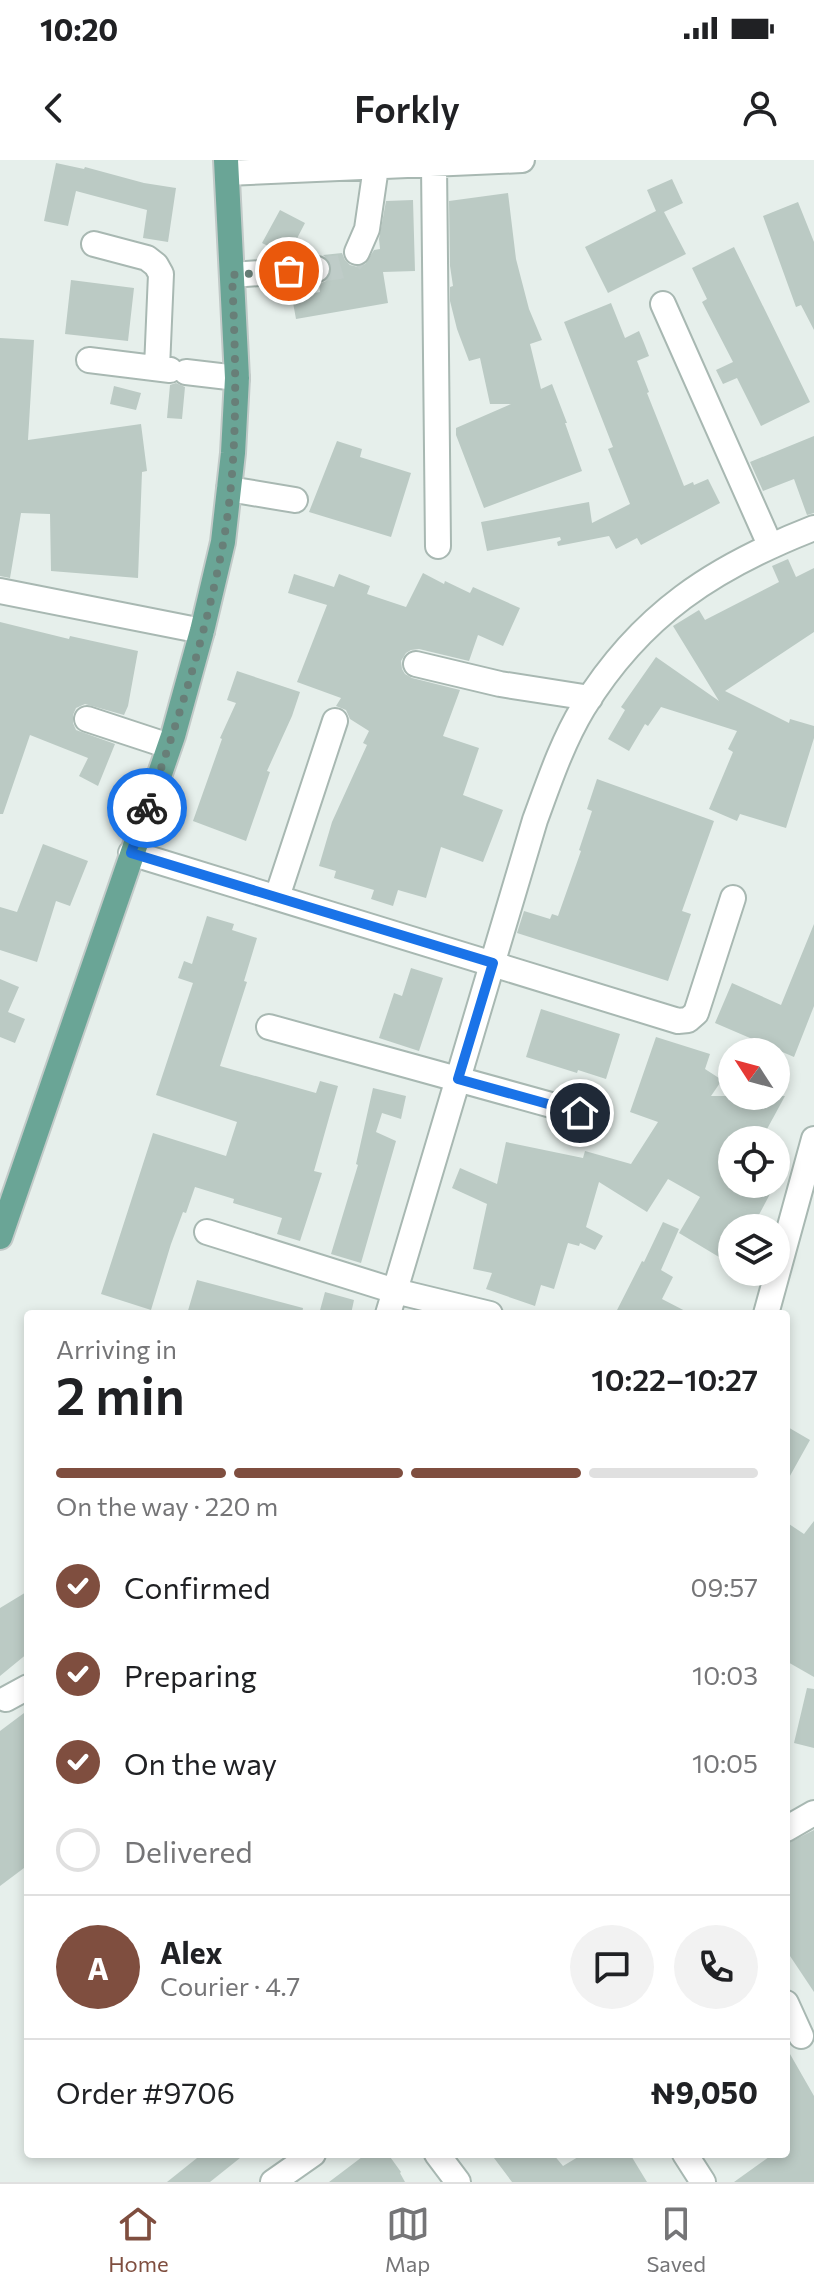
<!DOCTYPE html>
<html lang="en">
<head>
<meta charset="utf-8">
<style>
  body { margin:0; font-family:Commissioner,sans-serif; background:#f2f2f2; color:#202124; height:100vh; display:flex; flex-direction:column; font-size:30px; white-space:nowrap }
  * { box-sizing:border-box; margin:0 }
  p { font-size:26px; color:#757577 }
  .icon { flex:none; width:44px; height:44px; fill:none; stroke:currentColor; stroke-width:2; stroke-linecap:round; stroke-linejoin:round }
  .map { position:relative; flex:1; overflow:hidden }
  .details { position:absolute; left:24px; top:1150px; width:766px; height:848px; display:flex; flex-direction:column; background:#fff; border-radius:8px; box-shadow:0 4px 12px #0003 }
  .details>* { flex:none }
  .needle { width:52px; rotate:306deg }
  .tools { position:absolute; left:718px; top:878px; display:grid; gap:16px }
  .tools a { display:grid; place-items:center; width:72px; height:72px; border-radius:50%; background:#fff; box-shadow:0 4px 12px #0003; font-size:40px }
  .pin { position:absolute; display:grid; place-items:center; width:68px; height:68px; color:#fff; margin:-34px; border:4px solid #fff; border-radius:50%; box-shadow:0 2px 8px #0007 }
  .courier { position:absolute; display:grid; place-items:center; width:80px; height:80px; margin:-40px; border:6px solid #1a73e8; border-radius:50%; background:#fff; color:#222; box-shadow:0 2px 10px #0007 }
  .overview em { font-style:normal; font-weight:600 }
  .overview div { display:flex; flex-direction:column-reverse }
  .overview { display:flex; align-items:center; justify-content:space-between; height:136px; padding:0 32px }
  h1 { font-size:52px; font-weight:600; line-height:60px }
  .bar { display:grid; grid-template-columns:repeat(4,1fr); gap:12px 8px; align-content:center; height:96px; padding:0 32px }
  .bar i { height:10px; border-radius:6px; background:#e0e0e0 }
  .bar .active { background:#7f4e3f }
  .bar p { grid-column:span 4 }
  .line { display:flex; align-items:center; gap:20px; padding:0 32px; border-top:2px solid #e0e0e0 }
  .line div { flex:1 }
  .round { display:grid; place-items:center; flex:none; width:84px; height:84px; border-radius:42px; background:#f2f2f2 }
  ol { padding:0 32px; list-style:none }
  li { display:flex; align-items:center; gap:24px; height:88px }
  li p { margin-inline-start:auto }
  li .icon { padding:8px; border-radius:50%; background:#7f4e3f; color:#fff; stroke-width:4 }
  li:last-child { color:#757577 }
  li i { width:44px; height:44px; border:4px solid #e0e0e0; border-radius:50% }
  .status { display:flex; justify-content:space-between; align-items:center; height:56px; padding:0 40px; background:#fff; direction:ltr }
  .status svg { height:22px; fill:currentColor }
  header { display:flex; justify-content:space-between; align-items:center; height:104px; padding:0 32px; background:#fff; font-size:36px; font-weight:600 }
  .menu { display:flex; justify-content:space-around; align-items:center; height:112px; border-top:2px solid #e0e0e0; background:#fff; font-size:22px; color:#757577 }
  .menu a { display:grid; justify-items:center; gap:4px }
  .menu .active { color:#7f4e3f }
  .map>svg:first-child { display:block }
  .building { fill:#bbcac4 }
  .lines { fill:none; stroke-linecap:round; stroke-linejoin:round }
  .minor-tunnel { stroke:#bfccc8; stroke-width:24; stroke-dasharray:24 12; stroke-linecap:butt }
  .minor-casing { stroke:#a8b8b2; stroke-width:28 }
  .major-casing { stroke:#c2cac8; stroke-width:28 }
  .minor { stroke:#fff; stroke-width:24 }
  .major { stroke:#6aa596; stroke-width:24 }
  .done { stroke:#687f78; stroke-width:8; stroke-dasharray:0 14.4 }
  .route { stroke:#1a73e8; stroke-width:10 }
</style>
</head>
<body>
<div class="status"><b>10:20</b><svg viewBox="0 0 49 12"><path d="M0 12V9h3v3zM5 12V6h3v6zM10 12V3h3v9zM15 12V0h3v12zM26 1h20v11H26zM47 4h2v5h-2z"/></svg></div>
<header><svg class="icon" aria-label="back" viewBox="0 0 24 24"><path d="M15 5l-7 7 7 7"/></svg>Forkly<svg class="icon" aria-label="person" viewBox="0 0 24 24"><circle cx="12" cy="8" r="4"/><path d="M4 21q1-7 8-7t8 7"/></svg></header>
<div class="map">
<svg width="814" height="2022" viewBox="0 0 814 2022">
  <rect width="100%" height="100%" fill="#e6efeb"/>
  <path class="building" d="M56 3 84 9 85 7 144 23 176 28 168 82 143 78 147 50 76 31 68 66 44 61Z
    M672 19 683 43 664 52 686 94 608 133 585 87 656 51 647 30Z
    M508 33 516 99 529 149 542 180 530 184 541 229 552 224 567 263H565L582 311 484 348 456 275V268L511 244H490L480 198 469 201 457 169 450 141V127L453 126 450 106 449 41Z
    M413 40 415 111 383 112 388 143 296 159 292 137 320 132 319 124 326 121 331 115 332 109 330 101 323 95 342 93 345 100 350 105 358 107 365 104 374 90 380 89 379 79 386 41Z
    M798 42 814 82V170L801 145 796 147 763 56Z
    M280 50 305 63 288 96 262 83Z
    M734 87 810 242 761 266 737 218 723 224 716 210 733 202 702 142 707 139 692 108Z
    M71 120 134 128 128 181 65 174Z
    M611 143 625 178 639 171 644 183 649 196 637 201 649 232 647 233 684 326 693 322 694 325 708 319 720 343 641 385 637 378 616 389 609 376 558 386 557 382 561 380 560 377 487 391 481 362 589 342 592 363 630 344 608 289 613 287 564 162Z
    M0 178 34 180 28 280 141 264 147 311 142 312 138 418 51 411 50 354 21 353 10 418 0 416Z
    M176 223 185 227 182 259 167 258 170 225Z
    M114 226 141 233 136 250 110 244Z
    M814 276V353L807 355 794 319 763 331 750 302Z
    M337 281 362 289 360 297 411 313 391 377 309 352Z
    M788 399 796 417 814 408V472L725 531 789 563 790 559 814 566V578L786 668 740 654 737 661 709 649 733 592 728 589 737 571 661 547 648 566 645 564 629 591 608 579 625 550 621 547 656 497 719 541 673 466 699 450 705 460 779 422 772 406Z
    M423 413 444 424 445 421 470 433 473 427 520 448 503 486 478 475 469 501 419 489 411 490 406 493 401 501 402 509 405 514 412 518 460 530 443 576 479 588 463 635 503 650 483 702 441 687 426 738 398 730 393 746 371 739 374 730 334 718 336 711 319 706 332 662 367 585 363 583 369 571 350 559 346 550 336 546 341 538 297 522 327 445 288 433 294 414 334 427 339 414 370 426 367 434 406 447Z
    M0 462 69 479 70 476 138 491 128 546 124 555 85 544 76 548 73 555V563L76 570 115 584 98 626 79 616 88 598 30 575 3 654H0Z
    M237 511 300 532 292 556 267 611 270 612 246 681 193 661 222 579 220 578 236 543 227 540Z
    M597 619 714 661 682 751 691 754 668 821 517 773 524 751 550 759 552 754 558 756 581 691 579 690 592 651 587 649Z
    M43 684 88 701 70 746 56 741 37 802 0 790V747L17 752Z
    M207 756 234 764 232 770 257 778 244 821 247 822 220 906 316 933 320 921 338 926 314 1011 322 1013 300 1081 277 1074 282 1058 233 1043 234 1039 195 1027 186 1053 183 1052 171 1084 151 1150 101 1134 153 973 226 996 237 962 156 935 193 823 178 818 184 801 192 804Z
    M814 764V846L794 897 715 863 732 823 781 845Z
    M411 808 443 818 419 891 379 878 394 833 402 836Z
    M0 819 19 827 8 852 25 859 15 883 0 877Z
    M541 849 620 874 606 919 578 910 577 913 526 897Z
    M656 877 710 894 705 909 722 920 711 936H785L761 980H732V1024H752L770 1034 752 1068 739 1061 735 1068H732V1074L719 1097 679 1073 700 1037 668 1019 647 1052 599 1022 586 1067 603 1076 595 1090 580 1083 579 1086 568 1083 554 1129 541 1125 535 1146 486 1129 492 1113 473 1109 487 1044 452 1028 460 1008 497 1024 506 982 583 998 585 991 631 1004 658 962 630 952Z
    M373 928 406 936 401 959 382 953 376 972 396 981 361 1103 331 1094 358 1005 356 1004Z
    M663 1062 679 1069 661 1110 673 1117 662 1139 691 1154H615L642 1101 644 1102Z
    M197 1120 303 1148 302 1154H187Z
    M325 1132 354 1140 351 1154H319Z
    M786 1266 810 1280 786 1323Z
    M814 1361V1517L786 1501V1362L804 1374Z
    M28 1431V1493L0 1516V1448Z
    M807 1528 814 1529V1588L794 1583Z
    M28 1550V1705L0 1726V1571Z
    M814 1670V1832L786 1790V1684Z
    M786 1887 814 1936V2022H734L773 1994H786Z
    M202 1994H245L210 2022H167Z
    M366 1994H388L401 2012 400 2013 405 2022H329Z
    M491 1994H553L563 2006 583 1994H630L647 2022H512Z"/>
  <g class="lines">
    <path class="minor-tunnel" d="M317 109C334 108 351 109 357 92"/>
    <g class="minor-casing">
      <path id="minor" d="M434 5 438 386
        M227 13 522 0
        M94 84 147 98 156 105 161 114 157 208
        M357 92 367 69 376 7
        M232 115 317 109
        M663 144 770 385
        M89 200 170 210
        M186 212 237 218
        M229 329 295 340
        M0 431 202 471
        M416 504 500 524 590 538
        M87 559 169 586
        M131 693 678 861 688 860 696 853 733 738
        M277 737 335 561
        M269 867 580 953
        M207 1072 395 1131 490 1154
        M388 1154 535 660C549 622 562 583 583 548 641 454 714 407 814 368
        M766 1154 814 979
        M6 1539 28 1527
        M786 1669 814 1653
        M786 1843 801 1876
        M437 1994 458 2022
        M685 1994 703 2022
        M273 2022 313 1994"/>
    </g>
    <g class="major-casing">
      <path id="major" d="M0 1077 173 576 202 471 223 382 233 293 237 218 226 0"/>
    </g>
    <use href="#minor" class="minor"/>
    <use href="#major" class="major"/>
  </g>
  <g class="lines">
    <path class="done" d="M147 648C178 562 206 474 223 384 239 296 236 204 232 115L289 111"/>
    <path class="route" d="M147 648 131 693 493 803 458 919 580 953"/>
  </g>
</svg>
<div class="tools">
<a><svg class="needle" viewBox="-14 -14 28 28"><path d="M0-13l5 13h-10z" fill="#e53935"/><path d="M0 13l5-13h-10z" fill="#757577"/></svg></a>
<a><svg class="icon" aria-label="locate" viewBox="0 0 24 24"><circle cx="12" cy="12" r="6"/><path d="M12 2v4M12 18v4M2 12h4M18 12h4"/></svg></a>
<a><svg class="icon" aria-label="layers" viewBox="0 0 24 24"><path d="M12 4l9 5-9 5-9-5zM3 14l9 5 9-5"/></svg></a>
</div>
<div class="pin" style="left:289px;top:111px;background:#ea580c"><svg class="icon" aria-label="bag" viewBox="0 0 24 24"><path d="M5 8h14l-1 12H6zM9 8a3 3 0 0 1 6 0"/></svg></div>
<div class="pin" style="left:580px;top:953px;background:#1f2937"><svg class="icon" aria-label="home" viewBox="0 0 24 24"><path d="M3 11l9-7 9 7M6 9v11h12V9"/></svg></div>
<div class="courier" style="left:147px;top:648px"><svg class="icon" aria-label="bike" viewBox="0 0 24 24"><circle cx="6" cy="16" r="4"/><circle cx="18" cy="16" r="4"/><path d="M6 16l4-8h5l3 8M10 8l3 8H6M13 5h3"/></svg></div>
<section class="details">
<div class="overview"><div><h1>2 min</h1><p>Arriving in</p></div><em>10:22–10:27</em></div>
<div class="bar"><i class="active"></i><i class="active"></i><i class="active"></i><i></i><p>On the way · 220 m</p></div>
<ol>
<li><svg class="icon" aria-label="check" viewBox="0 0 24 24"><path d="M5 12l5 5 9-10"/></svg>Confirmed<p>09:57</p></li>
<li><svg class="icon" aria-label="check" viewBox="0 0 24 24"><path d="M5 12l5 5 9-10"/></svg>Preparing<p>10:03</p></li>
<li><svg class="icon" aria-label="check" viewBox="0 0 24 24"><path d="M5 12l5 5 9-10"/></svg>On the way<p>10:05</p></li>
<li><i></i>Delivered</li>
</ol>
<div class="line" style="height:144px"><b class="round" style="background:#7f4e3f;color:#fff">A</b><div><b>Alex</b><p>Courier · 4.7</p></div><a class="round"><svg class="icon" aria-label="chat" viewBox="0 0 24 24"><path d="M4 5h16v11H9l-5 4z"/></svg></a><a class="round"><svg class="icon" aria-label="phone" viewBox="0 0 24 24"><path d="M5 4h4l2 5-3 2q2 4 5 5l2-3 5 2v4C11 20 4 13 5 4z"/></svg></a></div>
<div class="line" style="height:104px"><div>Order #9706</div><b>₦9,050</b></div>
</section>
</div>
<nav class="menu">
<a class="active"><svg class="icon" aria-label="home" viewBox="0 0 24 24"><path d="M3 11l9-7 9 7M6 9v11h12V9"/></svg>Home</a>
<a><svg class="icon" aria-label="map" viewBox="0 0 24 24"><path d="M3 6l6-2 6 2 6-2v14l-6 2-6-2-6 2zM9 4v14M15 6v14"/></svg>Map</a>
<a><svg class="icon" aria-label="saved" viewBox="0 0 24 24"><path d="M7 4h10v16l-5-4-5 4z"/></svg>Saved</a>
</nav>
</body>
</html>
